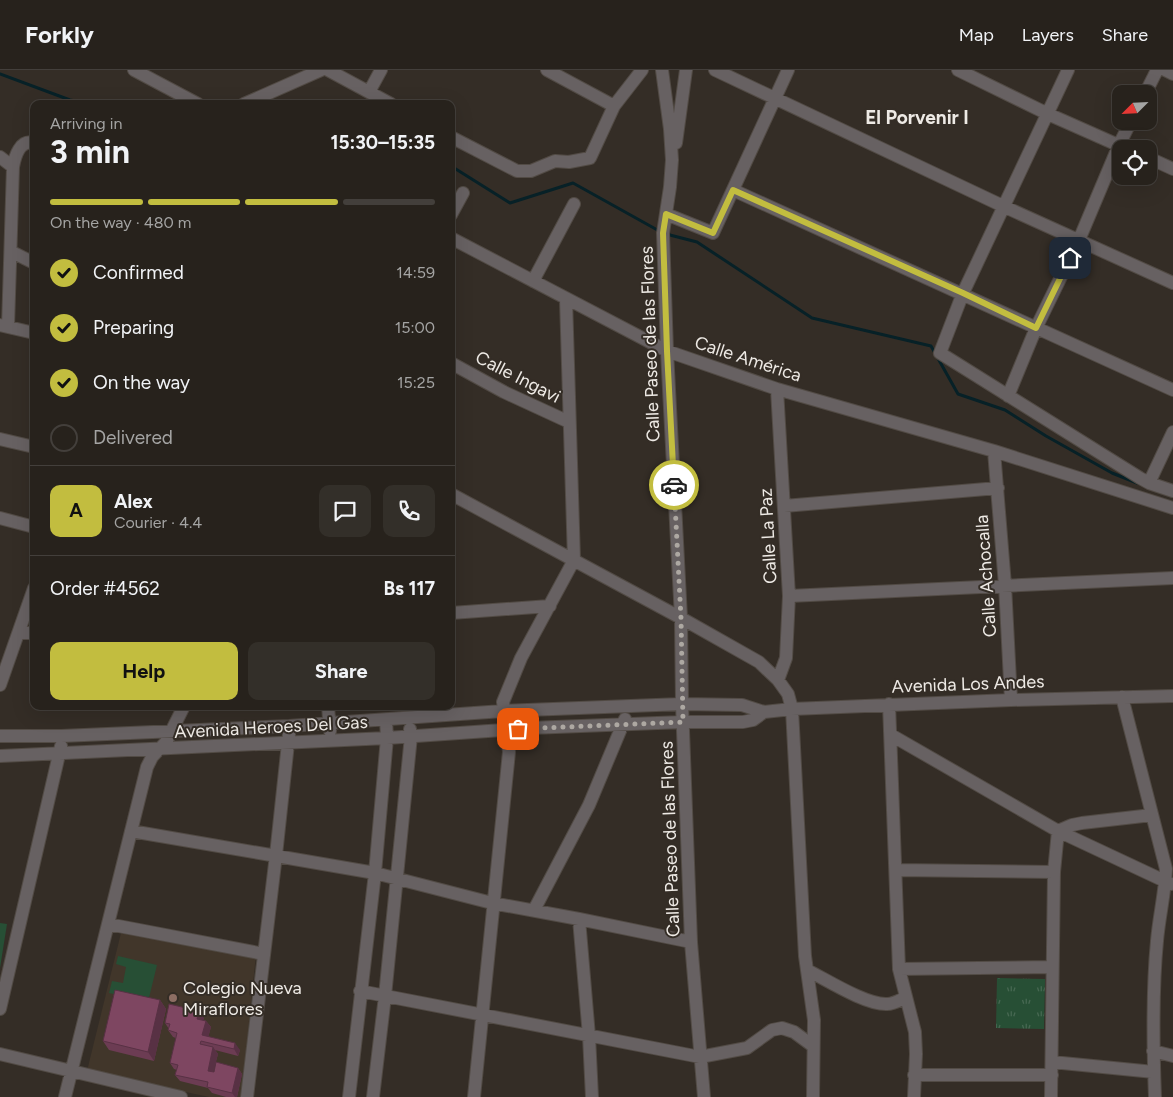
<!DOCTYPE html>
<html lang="en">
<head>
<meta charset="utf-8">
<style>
  body { margin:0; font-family:Figtree,sans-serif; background:#332f29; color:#f1f3f6; height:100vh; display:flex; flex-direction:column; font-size:19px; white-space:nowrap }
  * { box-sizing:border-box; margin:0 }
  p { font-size:16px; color:#a4a4a3 }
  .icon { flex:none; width:28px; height:28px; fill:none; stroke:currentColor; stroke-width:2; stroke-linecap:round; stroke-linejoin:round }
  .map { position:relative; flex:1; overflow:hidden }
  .side { position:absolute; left:30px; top:30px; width:425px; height:610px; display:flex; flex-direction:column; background:#27221c; border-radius:10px; box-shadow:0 5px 20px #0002,0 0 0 1px #433f3b }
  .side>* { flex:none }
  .needle { width:32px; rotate:246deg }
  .tools { position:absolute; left:1112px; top:15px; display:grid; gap:10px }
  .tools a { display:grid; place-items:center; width:45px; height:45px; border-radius:10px; background:#27221c; box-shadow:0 5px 20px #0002,0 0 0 1px #433f3b; font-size:25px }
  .pin { position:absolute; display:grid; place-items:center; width:42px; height:42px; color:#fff; margin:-21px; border-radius:10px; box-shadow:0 2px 8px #0006 }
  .courier { position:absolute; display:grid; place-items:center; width:50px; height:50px; margin:-25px; border:4px solid #c2bd3f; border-radius:50%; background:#fff; color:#222; box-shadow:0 1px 6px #0007 }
  .overview em { font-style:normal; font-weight:700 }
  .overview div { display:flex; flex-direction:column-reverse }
  .overview { display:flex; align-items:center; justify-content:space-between; height:85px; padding:0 20px }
  h1 { font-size:32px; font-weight:700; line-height:38px }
  .bar { display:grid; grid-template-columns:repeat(4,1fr); gap:8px 5px; align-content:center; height:60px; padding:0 20px }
  .bar i { height:6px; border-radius:4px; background:#433f3b }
  .bar .current { background:#c2bd3f }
  .bar p { grid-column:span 4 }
  .line { display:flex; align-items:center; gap:12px; padding:0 20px; border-top:1px solid #433f3b }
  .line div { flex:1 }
  .round { display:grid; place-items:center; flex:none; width:52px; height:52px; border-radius:10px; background:#332f29 }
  ol { padding:0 20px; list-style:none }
  li { display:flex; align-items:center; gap:15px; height:55px }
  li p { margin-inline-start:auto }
  li .icon { padding:5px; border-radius:50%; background:#c2bd3f; color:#111; stroke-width:4 }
  li:last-child { color:#a4a4a3 }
  li i { width:28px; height:28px; border:2px solid #433f3b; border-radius:50% }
  .button { display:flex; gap:10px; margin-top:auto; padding:10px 20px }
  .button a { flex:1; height:58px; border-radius:10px; background:#c2bd3f; color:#111; font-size:20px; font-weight:700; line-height:58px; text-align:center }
  .button a+a { background:#332f29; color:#f1f3f6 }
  header { display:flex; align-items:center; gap:30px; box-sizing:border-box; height:70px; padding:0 25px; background:#27221c; border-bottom:1px solid #433f3b }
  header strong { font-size:24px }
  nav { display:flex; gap:28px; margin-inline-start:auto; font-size:18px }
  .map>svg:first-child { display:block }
  .built { fill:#41362a }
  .green { fill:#274f35 }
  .park { fill:url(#park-tufts) }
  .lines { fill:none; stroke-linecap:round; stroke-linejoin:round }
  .stream { stroke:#072127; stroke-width:3 }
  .minor-casing { stroke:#524b45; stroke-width:14 }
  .minor { stroke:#676162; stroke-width:12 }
  .wall { fill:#6c3c53 }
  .shaded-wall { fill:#583144 }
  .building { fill:#7e4661; stroke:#583144 }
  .done { stroke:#ada8a2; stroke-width:5; stroke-dasharray:0 9 }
  .route { stroke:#c2bd3f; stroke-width:6 }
  .education-dot { fill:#8d6e63; stroke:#342d26; stroke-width:2 }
  .labels { text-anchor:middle; stroke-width:4; stroke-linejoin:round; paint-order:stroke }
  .street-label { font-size:18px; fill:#eeeae5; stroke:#342d26 }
  .poi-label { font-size:18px; fill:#eeeae5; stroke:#342d26; text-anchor:start }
  .neighbourhood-label { font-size:19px; font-weight:bold; fill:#eeeae5; stroke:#342d26 }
</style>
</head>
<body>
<header>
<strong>Forkly</strong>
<nav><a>Map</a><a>Layers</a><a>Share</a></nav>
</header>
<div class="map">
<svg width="1173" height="1027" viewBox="0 0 1173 1027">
  <defs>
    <pattern id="park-tufts" width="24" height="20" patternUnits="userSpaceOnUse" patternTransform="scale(1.25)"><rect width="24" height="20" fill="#274f35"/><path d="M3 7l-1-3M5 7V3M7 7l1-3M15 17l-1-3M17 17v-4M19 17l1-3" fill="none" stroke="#476852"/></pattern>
  </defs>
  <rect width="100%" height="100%" fill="#342d26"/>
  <path class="built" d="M121 863 256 885 241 1027H209L87 1001Z"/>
  <path class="green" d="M0 853 7 854 0 898Z
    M118 886 157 895 148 932 109 923 112 911 123 913 126 897 116 894Z"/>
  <path class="park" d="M997 908 1045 909 1044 959 996 958Z"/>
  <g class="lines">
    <path class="stream" d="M0 4 70 30 91 34
      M451 96 510 133 573 113 661 162
      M666 164 697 172 812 248 931 276 958 324 1005 340 1046 366 1112 403 1137 413"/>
    <g class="minor-casing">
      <path id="minor" d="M134 0 198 34
        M328 0 391 34
        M547 0 614 36
        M662 0 670 59 672 90 670 117 663 163 667 281 681 548 682 634 691 872 704 1027
        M715 0 1005 137 1173 213
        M958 0 1048 44 1127 79
        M1068 0 963 223 940 283 1140 408 1149 413 1173 421
        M1165 0 1173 4
        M369 22 381 0
        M1145 24 1157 0
        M244 34 321 0
        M451 67 517 101H531L555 91 569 92 590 88 614 36 642 0
        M676 73 686 0
        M0 87 13 97
        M1149 88 1173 99
        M733 120 1173 320
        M666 144 713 163 788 0
        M451 145 463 123
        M451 168 667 281 777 319 994 381 1173 438
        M12 182 34 193
        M533 211 574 134
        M0 255 34 263
        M8 257 13 97C15 86 20 69 34 73
        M451 293 504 322 569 352
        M777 319 789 526 786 588 778 610
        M1008 326 1036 258 1079 170 1119 75 1131 51
        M0 369 34 377
        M994 381 1005 515 1011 630
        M1149 413 1173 362
        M451 424 681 548 759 592 778 610 788 624 792 639 805 886 814 950 813 1027
        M784 436 998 418
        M0 448 34 457
        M789 526 1173 508
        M451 543 550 536
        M19 563H34
        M0 615 34 518
        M1122 627 1166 799C1165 823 1159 847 1157 871 1152 922 1153 975 1155 1027
        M889 634 899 899 915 962 916 984 914 1027
        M328 636 330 661
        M891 665 1058 761 1171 814
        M0 666H61L289 656 503 641 682 634 742 635 764 642
        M0 686 387 668 530 658 683 652H743L753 650 764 642 792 639 1011 630 1173 626
        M131 761 375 803 492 833 579 849 691 872
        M896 800 1054 802
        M534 840 589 735 625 649
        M579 849 589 966 592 1027
        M108 854 264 884
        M899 899 1052 897
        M807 900C827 910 866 935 887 934 894 934 900 930 906 927
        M360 921 700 987 747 978 772 960 782 958 794 962 813 976
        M0 939 61 676
        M1153 981 1173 986
        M0 984 181 1027
        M1052 992 1154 1002
        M914 1005H1052
        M65 1027 147 697 152 687 166 672 184 636
        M247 1027 276 785 289 664
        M349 1027 375 803 387 668 386 650
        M373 1027 385 926 411 666 410 659
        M474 1027 509 682 503 632 521 588 574 490 566 229
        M1051 1027 1054 802 1058 761 1072 755 1082 753 1152 745"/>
    </g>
    <use href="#minor" class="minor"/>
  </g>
  <path class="wall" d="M160 930 166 939 154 991 109 980 103 971Z
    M204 948 203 950 206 951 211 957 208 967 240 980 238 986 215 980 218 984 213 1002 238 998 242 1004 237 1027H226L212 1023 208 1018 180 1011 175 1005 177 1000 174 999 170 993 176 968 173 967 168 960 169 959 165 953Z"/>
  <path class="shaded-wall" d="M160 930 166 939 154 991 148 982Z
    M199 941 204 948 202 955 197 949Z
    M206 951 211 957 207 972 202 965Z
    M235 973 240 980 238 986 234 979Z
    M213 977 218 984 212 1007 208 1001Z
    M238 998 242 1004 237 1027H235L232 1023Z"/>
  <path class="building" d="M115 920 160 930 148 982 103 971Z
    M169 934 199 941 197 949 206 951 202 965 235 973 234 979 201 971 200 974 213 977 208 1001 214 1002 216 992 238 998 232 1023 207 1017 208 1012 175 1005 178 995 170 993 177 963 168 960 170 954 165 953Z"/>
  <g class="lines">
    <path class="done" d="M518 659 683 652 681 548 674 415"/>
    <path class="route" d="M674 415 667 281 663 163 666 144 713 163 733 120 963 223 1036 258 1070 188"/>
  </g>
  <circle class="education-dot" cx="173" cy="928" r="5"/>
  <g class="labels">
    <g class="street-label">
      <text transform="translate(650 274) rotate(-92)" y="6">Calle Paseo de las Flores</text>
      <text transform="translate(748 289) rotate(18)" y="6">Calle América</text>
      <text transform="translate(518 307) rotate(27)" y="6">Calle Ingavi</text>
      <text transform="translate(768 466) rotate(-93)" y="6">Calle La Paz</text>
      <text transform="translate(986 506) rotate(-94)" y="6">Calle Achocalla</text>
      <text transform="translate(968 614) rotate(-2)" y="6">Avenida Los Andes</text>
      <text transform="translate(271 657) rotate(-3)" y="6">Avenida Heroes Del Gas</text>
      <text transform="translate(670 769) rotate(-92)" y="6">Calle Paseo de las Flores</text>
    </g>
    <g class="poi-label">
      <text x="183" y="924">Colegio Nueva<tspan x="183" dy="21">Miraflores</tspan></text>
    </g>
    <g class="neighbourhood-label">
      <text x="917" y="54">El Porvenir I</text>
    </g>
  </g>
</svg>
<div class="tools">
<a><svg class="needle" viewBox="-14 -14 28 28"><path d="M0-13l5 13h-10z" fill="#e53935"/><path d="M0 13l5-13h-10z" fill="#a4a4a3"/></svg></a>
<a><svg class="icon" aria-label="locate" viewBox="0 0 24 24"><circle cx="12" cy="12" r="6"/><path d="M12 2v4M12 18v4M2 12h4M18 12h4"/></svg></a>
</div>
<div class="pin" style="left:518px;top:659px;background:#ea580c"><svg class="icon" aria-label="bag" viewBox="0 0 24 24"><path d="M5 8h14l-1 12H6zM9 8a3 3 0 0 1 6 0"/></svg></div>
<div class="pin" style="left:1070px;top:188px;background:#1f2937"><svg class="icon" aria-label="home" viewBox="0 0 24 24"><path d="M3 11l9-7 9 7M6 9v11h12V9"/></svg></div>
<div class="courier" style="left:674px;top:415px"><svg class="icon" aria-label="car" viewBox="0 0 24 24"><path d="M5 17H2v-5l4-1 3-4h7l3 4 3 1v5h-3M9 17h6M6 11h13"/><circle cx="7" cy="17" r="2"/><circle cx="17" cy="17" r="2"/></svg></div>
<section class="side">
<div class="overview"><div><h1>3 min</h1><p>Arriving in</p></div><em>15:30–15:35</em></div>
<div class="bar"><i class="current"></i><i class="current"></i><i class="current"></i><i></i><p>On the way · 480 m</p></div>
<ol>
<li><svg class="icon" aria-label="check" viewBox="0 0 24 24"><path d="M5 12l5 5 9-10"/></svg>Confirmed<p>14:59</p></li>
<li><svg class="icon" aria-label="check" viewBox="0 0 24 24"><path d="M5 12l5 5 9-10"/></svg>Preparing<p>15:00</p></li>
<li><svg class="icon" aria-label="check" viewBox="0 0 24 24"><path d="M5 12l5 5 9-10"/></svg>On the way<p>15:25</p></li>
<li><i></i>Delivered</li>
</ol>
<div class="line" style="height:90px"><b class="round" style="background:#c2bd3f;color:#111">A</b><div><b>Alex</b><p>Courier · 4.4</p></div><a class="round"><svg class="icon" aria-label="chat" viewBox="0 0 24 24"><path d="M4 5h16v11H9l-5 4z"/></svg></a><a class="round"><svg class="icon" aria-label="phone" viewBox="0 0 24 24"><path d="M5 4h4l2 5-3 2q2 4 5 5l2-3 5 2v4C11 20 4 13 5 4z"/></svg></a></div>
<div class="line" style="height:65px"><div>Order #4562</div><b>Bs 117</b></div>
<div class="button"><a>Help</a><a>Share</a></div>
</section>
</div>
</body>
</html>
